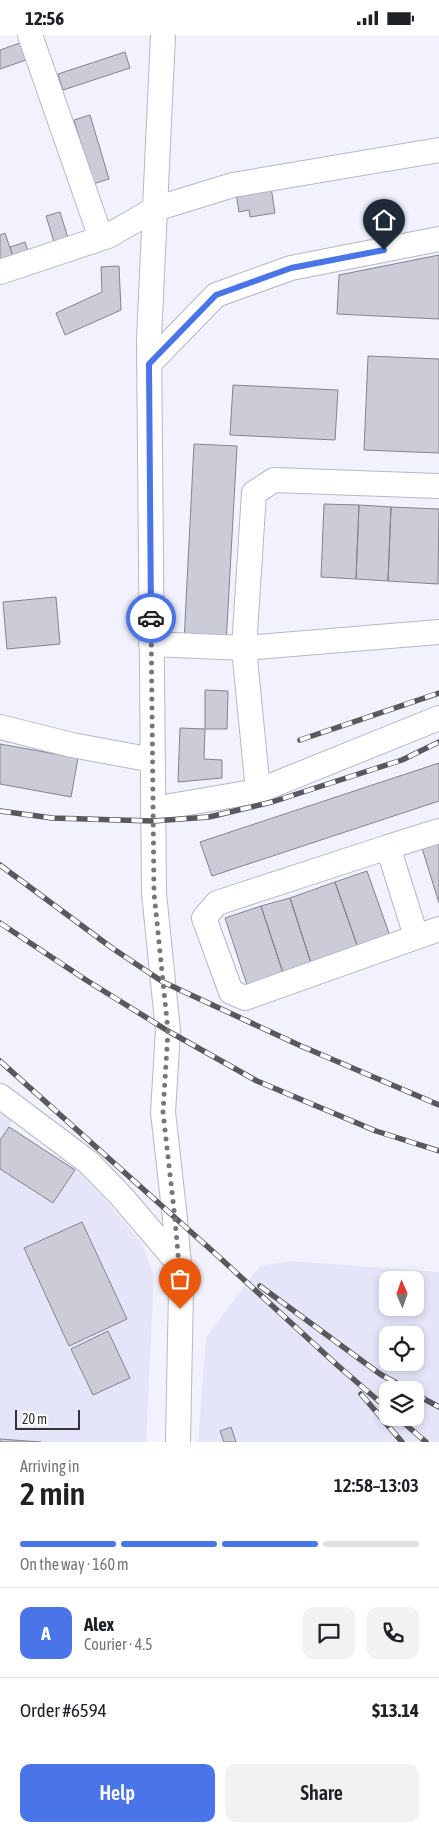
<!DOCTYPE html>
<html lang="en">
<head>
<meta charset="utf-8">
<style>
  body { margin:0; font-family:"Asap Condensed",sans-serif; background:#f2f2f2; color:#202124; height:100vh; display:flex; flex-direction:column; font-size:19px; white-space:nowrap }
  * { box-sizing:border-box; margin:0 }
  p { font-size:16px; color:#757577 }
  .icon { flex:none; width:28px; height:28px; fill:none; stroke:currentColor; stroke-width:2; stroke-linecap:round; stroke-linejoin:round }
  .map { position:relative; height:1407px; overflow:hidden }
  .drawer { display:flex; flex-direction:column; background:#fff; flex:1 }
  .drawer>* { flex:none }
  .needle { width:32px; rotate:358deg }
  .fabs { position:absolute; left:379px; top:1236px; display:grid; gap:10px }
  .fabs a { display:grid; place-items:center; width:45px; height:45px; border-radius:10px; background:#fff; box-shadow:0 2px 8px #0003; font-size:25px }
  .scale { position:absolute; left:15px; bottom:12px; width:65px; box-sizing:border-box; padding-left:5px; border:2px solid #333338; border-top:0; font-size:14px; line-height:18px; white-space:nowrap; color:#333338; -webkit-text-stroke:4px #fff; paint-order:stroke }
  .pin { position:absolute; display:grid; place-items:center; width:42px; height:42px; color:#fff; margin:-51px -21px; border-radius:50% 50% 50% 0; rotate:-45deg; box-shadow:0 0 5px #0007 }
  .pin .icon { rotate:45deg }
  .courier { position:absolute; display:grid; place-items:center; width:50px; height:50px; margin:-25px; border:4px solid #4975e8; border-radius:50%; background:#fff; color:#222; box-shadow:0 1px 6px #0007 }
  .summary em { font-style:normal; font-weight:600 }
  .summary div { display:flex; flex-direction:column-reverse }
  .summary { display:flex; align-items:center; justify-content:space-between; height:85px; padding:0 20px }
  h1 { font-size:32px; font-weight:600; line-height:38px }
  .bar { display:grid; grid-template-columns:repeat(4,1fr); gap:8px 5px; align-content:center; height:60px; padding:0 20px }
  .bar i { height:6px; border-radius:4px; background:#e0e0e0 }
  .bar .on { background:#4975e8 }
  .bar p { grid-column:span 4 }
  .line { display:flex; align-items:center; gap:12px; padding:0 20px; border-top:1px solid #e0e0e0 }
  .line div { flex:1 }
  .round { display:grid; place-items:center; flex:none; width:52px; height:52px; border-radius:10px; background:#f2f2f2 }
  .cta { display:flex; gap:10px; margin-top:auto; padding:10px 20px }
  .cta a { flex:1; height:58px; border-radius:10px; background:#4975e8; color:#fff; font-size:20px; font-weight:600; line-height:58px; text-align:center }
  .cta a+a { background:#f2f2f2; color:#202124 }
  .status { display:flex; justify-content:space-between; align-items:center; height:35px; padding:0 25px; background:#fff; direction:ltr }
  .status svg { height:14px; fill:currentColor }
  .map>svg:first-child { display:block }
  .built { fill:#e5e5f9; fill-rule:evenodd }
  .building { fill:#ccccd8; stroke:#82838d }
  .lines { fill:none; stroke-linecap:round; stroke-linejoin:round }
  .minor-casing { stroke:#b7b8c3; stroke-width:26 }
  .minor { stroke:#fff; stroke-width:24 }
  .rail-casing { stroke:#58585e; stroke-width:5.5 }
  .rail { stroke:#fff; stroke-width:4; stroke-dasharray:11; stroke-linecap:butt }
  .done { stroke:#76767d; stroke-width:5; stroke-dasharray:0 9 }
  .route { stroke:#4975e8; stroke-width:6 }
</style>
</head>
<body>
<div class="status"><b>12:56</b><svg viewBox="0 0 49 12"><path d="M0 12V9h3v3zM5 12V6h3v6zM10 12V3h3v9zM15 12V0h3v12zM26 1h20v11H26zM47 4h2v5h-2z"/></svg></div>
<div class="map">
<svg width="439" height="1407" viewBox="0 0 439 1407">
  <rect width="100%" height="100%" fill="#f2f2fe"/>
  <path class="built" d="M0 1052 18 1074 10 1091 77 1135 104 1163 141 1207 154 1240 146 1407H0Z
    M292 1226 439 1237V1407H198L206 1302 260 1231ZM388 1245H415V1272H388ZM388 1300H415V1328H388ZM388 1355H415V1382H388Z"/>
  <path class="building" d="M20 8 26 25 0 34V15Z
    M125 17 130 33 63 55 58 39Z
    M90 80 109 144 93 149 74 85Z
    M271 152 275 178 250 182 249 175 239 177 236 158Z
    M60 177 69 206 55 210 46 181Z
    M5 198 13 222 0 226V200Z
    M25 207 28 216 13 222 10 212Z
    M439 220V284L337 279 339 240Z
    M119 231 121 275 65 300 56 278 102 257 101 232Z
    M368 321 439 324V418L364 415Z
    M233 350 338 355 335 405 230 400Z
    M194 409 237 411 226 609 184 607Z
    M324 469 359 470 356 544 321 542Z
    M359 470 391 472 388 546 356 544Z
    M391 472 439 474 438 549 388 546Z
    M56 562 60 609 7 614 3 567Z
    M205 655 228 656 227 694H205Z
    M180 693 205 694 204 724 222 725V743L178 747Z
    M0 709 78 723 71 762 0 749Z
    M439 728V766L212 841 200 807Z
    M439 807V868L422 813Z
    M367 836 391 904 359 916 335 847Z
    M335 847 359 916 312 931 290 863Z
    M290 863 312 931 284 941 261 871Z
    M261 871 284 941 248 953 225 883Z
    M9 1092 75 1135 53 1168 0 1134V1105Z
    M82 1187 127 1284 69 1311 24 1213Z
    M108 1296 130 1343 93 1360 71 1314Z
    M231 1392 236 1407H224L220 1396Z
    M0 1404 41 1407H0Z"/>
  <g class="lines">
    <g class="minor-casing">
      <path id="minor" d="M30 0 101 203
        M163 0 149 304 154 858 168 996 163 1077 175 1184 181 1254 178 1407
        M0 237 108 201 155 174 233 150 439 115
        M149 329 216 260 291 233 439 204
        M151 609 244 613 254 458 274 445 439 451
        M0 692 72 710 153 725
        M258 756 244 613 439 597
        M153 774 258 756 439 683
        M388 812 217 868 204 883 231 957 245 963 439 894
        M416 901 388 812 439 796
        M0 1061 88 1127 122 1162 179 1229"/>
    </g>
    <use href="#minor" class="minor"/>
    <g class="rail-casing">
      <path id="rail" d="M300 705 439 658
        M0 776 52 783 153 786 209 782 272 767 402 725 439 707
        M0 830 112 913 163 947 301 1011 439 1070
        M0 888 86 945 168 996 257 1046 376 1096 439 1116
        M0 1026 219 1222 337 1330 388 1374
        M260 1251 380 1339 409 1355
        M361 1359 402 1407
        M415 1359 439 1372
        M397 1382 426 1407"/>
    </g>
    <use href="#rail" class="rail"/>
  </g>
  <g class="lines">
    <path class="done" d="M151 583 154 858 168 996 163 1077 175 1184 181 1254 180 1274"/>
    <path class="route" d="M151 583 149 329 216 260 291 233 384 215"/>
  </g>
</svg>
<div class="fabs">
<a><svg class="needle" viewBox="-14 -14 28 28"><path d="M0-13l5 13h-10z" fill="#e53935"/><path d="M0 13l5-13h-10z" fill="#757577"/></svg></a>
<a><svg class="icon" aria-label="locate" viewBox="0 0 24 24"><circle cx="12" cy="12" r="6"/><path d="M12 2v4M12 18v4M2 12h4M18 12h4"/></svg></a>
<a><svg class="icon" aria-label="layers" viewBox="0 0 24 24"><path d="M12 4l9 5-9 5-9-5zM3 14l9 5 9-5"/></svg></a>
</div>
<div class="scale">20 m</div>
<div class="pin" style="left:180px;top:1274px;background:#ea580c"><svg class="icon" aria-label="bag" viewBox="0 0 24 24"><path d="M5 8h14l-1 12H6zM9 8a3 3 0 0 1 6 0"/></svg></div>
<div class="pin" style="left:384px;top:215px;background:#1f2937"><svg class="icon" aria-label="home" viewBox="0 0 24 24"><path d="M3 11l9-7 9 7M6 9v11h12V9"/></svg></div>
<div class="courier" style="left:151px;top:583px"><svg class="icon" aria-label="car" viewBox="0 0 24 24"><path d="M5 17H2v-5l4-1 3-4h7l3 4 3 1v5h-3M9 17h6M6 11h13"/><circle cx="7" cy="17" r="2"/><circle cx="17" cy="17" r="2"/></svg></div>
</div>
<section class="drawer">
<div class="summary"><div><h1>2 min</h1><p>Arriving in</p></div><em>12:58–13:03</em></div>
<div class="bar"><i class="on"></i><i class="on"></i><i class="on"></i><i></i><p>On the way · 160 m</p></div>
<div class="line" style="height:90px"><b class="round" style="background:#4975e8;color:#fff">A</b><div><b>Alex</b><p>Courier · 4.5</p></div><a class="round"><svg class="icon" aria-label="chat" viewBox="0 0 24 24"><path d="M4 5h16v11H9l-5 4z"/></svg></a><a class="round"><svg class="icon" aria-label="phone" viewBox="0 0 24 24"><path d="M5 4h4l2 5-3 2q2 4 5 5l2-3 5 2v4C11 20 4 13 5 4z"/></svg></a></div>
<div class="line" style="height:65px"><div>Order #6594</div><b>$13.14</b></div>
<div class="cta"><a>Help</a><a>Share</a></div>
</section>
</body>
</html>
